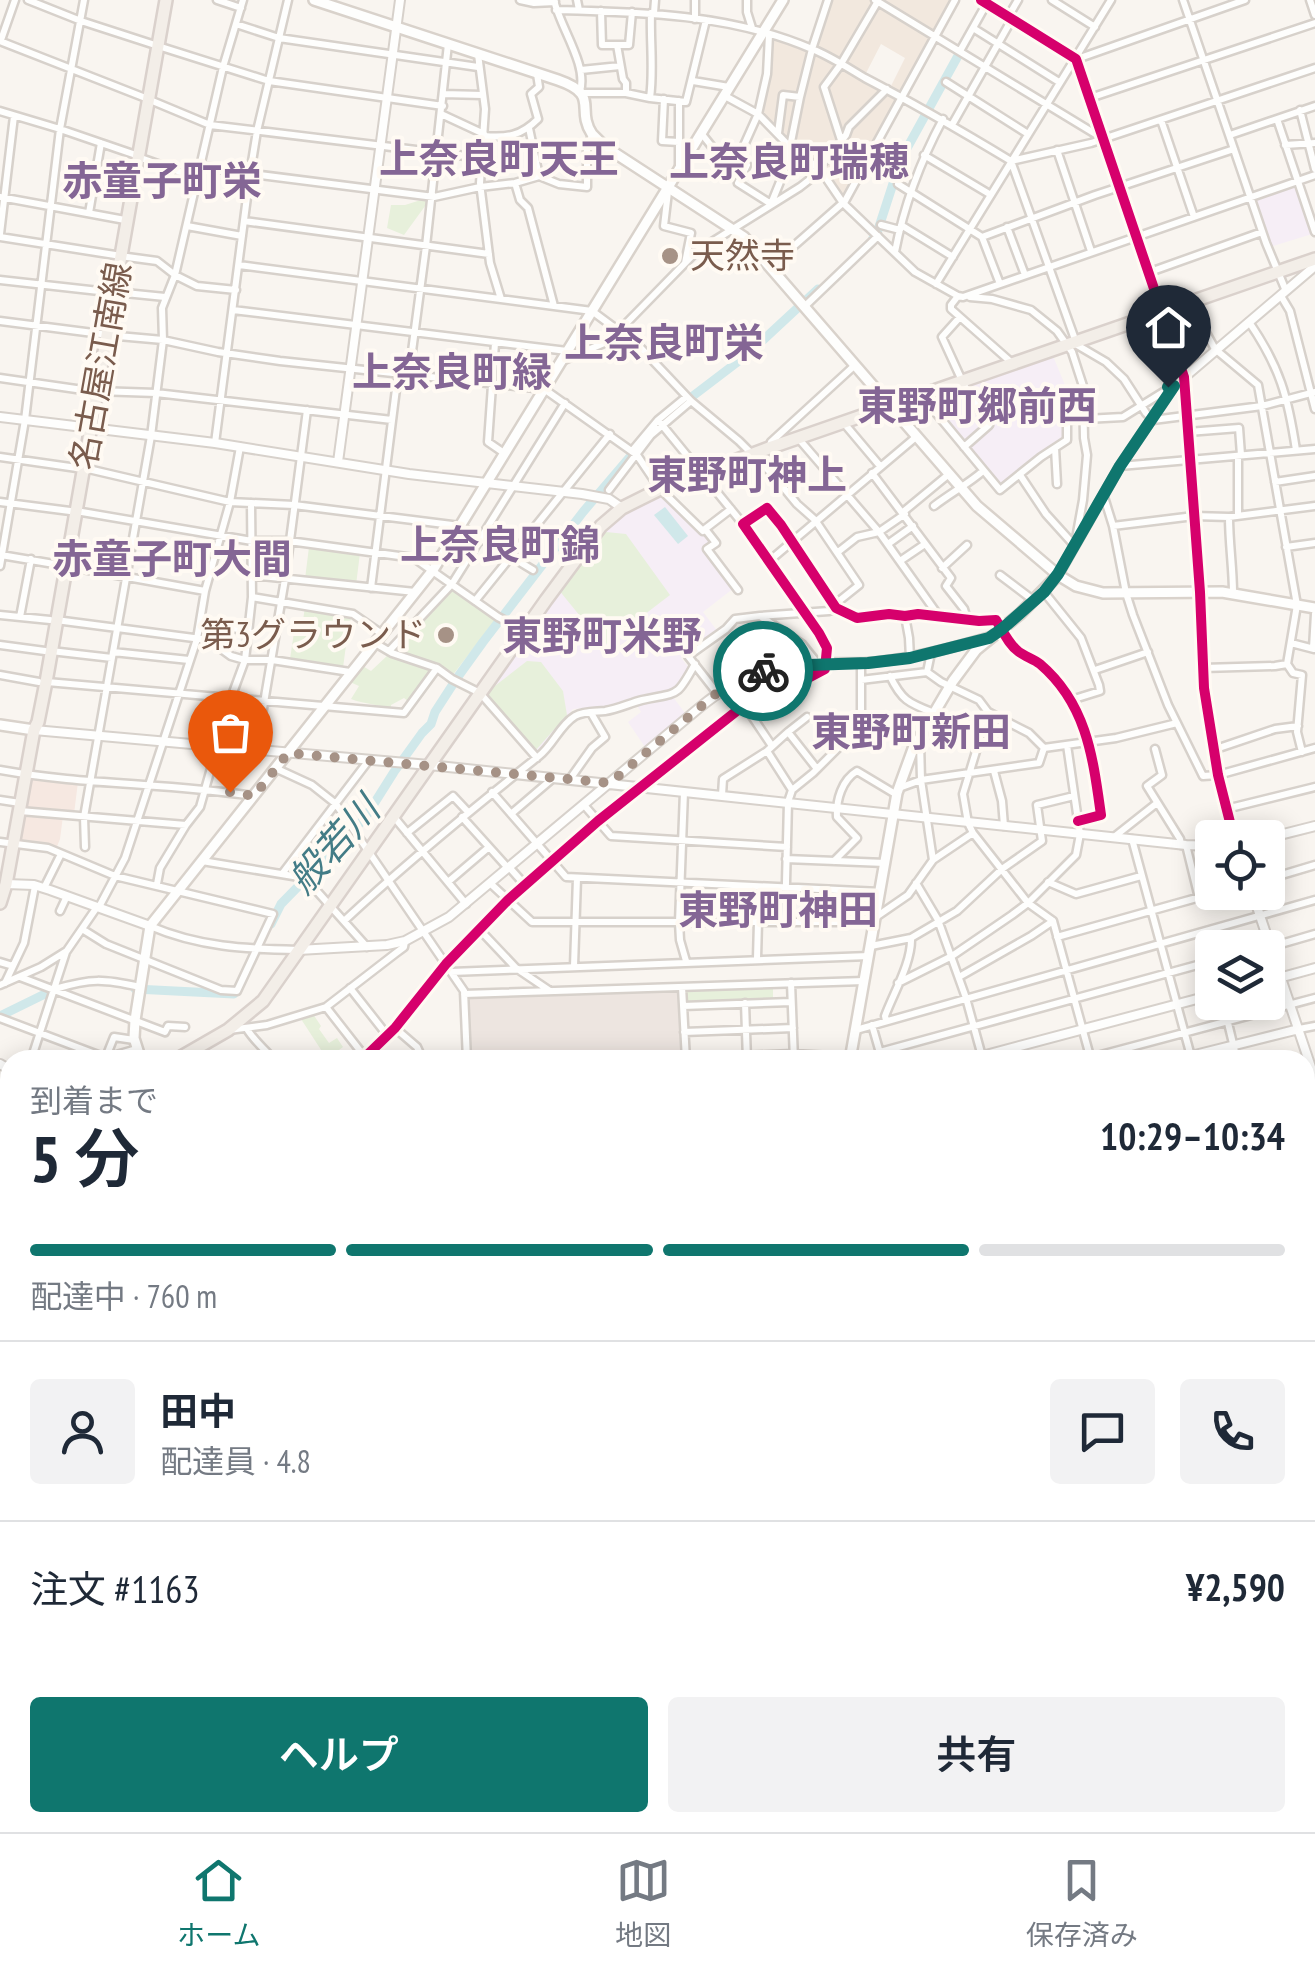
<!DOCTYPE html>
<html lang="ja">
<head>
<meta charset="utf-8">
<style>
  body { margin:0; font-family:"PT Sans Narrow","Noto Sans JP",sans-serif; background:#f2f2f3; color:#1f2937; height:100vh; display:flex; flex-direction:column; font-size:38px; white-space:nowrap }
  * { box-sizing:border-box; margin:0 }
  p { font-size:32px; color:#747a83 }
  .icon { flex:none; width:55px; height:55px; fill:none; stroke:currentColor; stroke-width:2; stroke-linecap:round; stroke-linejoin:round }
  .map { position:relative; flex:1; overflow:hidden }
  .side { position:absolute; left:0px; top:1050px; width:1315px; height:782px; display:flex; flex-direction:column; background:#fff; border-radius:30px 30px 0 0; box-shadow:0 5px 25px #0003 }
  .side>* { flex:none }
  .controls { position:absolute; left:1195px; top:820px; display:grid; gap:20px }
  .controls a { display:grid; place-items:center; width:90px; height:90px; border-radius:10px; background:#fff; box-shadow:0 5px 25px #0003; font-size:50px }
  .pin { position:absolute; display:grid; place-items:center; width:85px; height:85px; color:#fff; margin:-102px -42px; border-radius:50% 50% 50% 0; rotate:-45deg; box-shadow:0 0 10px #0007 }
  .pin .icon { rotate:45deg }
  .courier { position:absolute; display:grid; place-items:center; width:100px; height:100px; margin:-50px; border:8px solid #0f766e; border-radius:50%; background:#fff; color:#222; box-shadow:0 2px 12px #0007 }
  .headline em { font-style:normal; font-weight:600 }
  .headline div { display:flex; flex-direction:column-reverse }
  .headline { display:flex; align-items:center; justify-content:space-between; height:170px; padding:0 30px }
  h1 { font-size:65px; font-weight:600; line-height:75px }
  .bar { display:grid; grid-template-columns:repeat(4,1fr); gap:15px 10px; align-content:center; height:120px; padding:0 30px }
  .bar i { height:12px; border-radius:8px; background:#e0e1e3 }
  .bar .selected { background:#0f766e }
  .bar p { grid-column:span 4 }
  .line { display:flex; align-items:center; gap:25px; padding:0 30px; border-top:2px solid #e0e1e3 }
  .line div { flex:1 }
  .round { display:grid; place-items:center; flex:none; width:105px; height:105px; border-radius:10px; background:#f2f2f3 }
  .button { display:flex; gap:20px; margin-top:auto; padding:20px 30px }
  .button a { flex:1; height:115px; border-radius:10px; background:#0f766e; color:#fff; font-size:40px; font-weight:600; line-height:115px; text-align:center }
  .button a+a { background:#f2f2f3; color:#1f2937 }
  .dock { display:flex; justify-content:space-around; align-items:center; height:140px; border-top:2px solid #e0e1e3; background:#fff; font-size:28px; color:#747a83 }
  .dock a { display:grid; justify-items:center; gap:5px }
  .dock .selected { color:#0f766e }
  .map>svg:first-child { display:block }
  .residential { fill:#f2e8de; fill-rule:evenodd }
  .commercial { fill:#f6e8e1 }
  .industrial { fill:#ede5e0 }
  .education { fill:#f6eef6 }
  .green { fill:#e7f0db }
  .water { fill:#d0e8ea }
  .lines { fill:none; stroke-linecap:round; stroke-linejoin:round }
  .river { stroke:#d0e8ea; stroke-width:9 }
  .minor-casing { stroke:#d7d1cb; stroke-width:11 }
  .tertiary-casing { stroke:#d7d1cb; stroke-width:12 }
  .secondary-casing { stroke:#d9d2cb; stroke-width:14 }
  .primary-casing { stroke:#dad1cc; stroke-width:16 }
  .minor { stroke:#fefefd; stroke-width:6 }
  .tertiary { stroke:#fefefd; stroke-width:8 }
  .secondary { stroke:#fefefd; stroke-width:9 }
  .primary { stroke:#f3eee8; stroke-width:11 }
  .cycleway-casing { stroke:#fffaf3; stroke-width:16 }
  .cycleway { stroke:#d6006c; stroke-width:10 }
  .done { stroke:#a69286; stroke-width:10; stroke-dasharray:0 18 }
  .route { stroke:#0f766e; stroke-width:12 }
  .poi-dot { fill:#a69286; stroke:#fffaf3; stroke-width:4 }
  .labels { text-anchor:middle; stroke-width:8; stroke-linejoin:round; paint-order:stroke }
  .poi-label { font-size:35px; fill:#7a5c4d; stroke:#fffaf3; text-anchor:start }
  .street-label { font-size:35px; fill:#7a5c4d; stroke:#fffaf3 }
  .water-label { font-size:38px; font-style:italic; fill:#437c86; stroke:#fffaf3 }
  .quarter-label { font-size:40px; font-weight:bold; fill:#846695; stroke:#fffaf3 }
</style>
</head>
<body>
<div class="map">
<svg width="1315" height="1832" viewBox="0 0 1315 1832">
  <rect width="100%" height="100%" fill="#f9f5f0"/>
  <path class="residential" d="M828 0H955L843 203 826 178 758 114 768 76 769 35 812 48ZM881 44 905 58 889 90 864 77Z"/>
  <path class="commercial" d="M28 776 78 782 74 814 22 810Z
    M20 812 63 816 60 839 56 849 16 843Z"/>
  <path class="industrial" d="M678 991 682 1060H471L469 998Z"/>
  <path class="education" d="M1295 185 1312 234 1270 247 1253 199Z
    M1053 356 1065 385 1063 441 1032 460 999 489 926 397Z
    M661 493 715 543 707 549 734 588 703 612 718 632 681 658 689 668 670 693 685 713 645 747 628 722 641 712 634 700 618 705 573 709 541 748 534 751 483 692 604 529 621 515Z
    M0 1332 10 1337V1465L0 1464Z
    M961 1823H1081V1832H958Z"/>
  <path class="green" d="M424 199 428 202 404 235 387 228 391 205H405Z
    M606 532 626 534 670 595 606 644 602 643 558 589Z
    M309 547 360 553 356 585 305 579Z
    M452 588 496 619 452 676 440 666 394 651Z
    M305 607 352 617 342 640 346 645 343 668 290 659 296 619 303 620Z
    M389 654 433 669 409 702 404 698 391 705V709C377 704 364 704 351 699L359 686 350 682 361 665 371 671Z
    M527 661 541 662 563 691 567 715 536 750 488 697 487 692Z
    M773 986V1000L687 1004 686 990Z
    M313 1014 321 1026 319 1029 329 1043 337 1038 343 1047 327 1059 301 1019Z"/>
  <path class="water" d="M665 507 688 536 678 544 654 515Z"/>
  <g class="lines">
    <path class="river" d="M873 238 877 233 901 159 964 45
      M685 402 748 354 818 289
      M271 924 281 904 365 818 394 772 422 733 431 724 435 712 457 678 483 642 583 512 635 451
      M135 989 234 994
      M0 1016 49 992 61 989
      M1305 1329 1315 1325"/>
    <g class="minor-casing">
      <path id="minor" d="M28 0 81 21 152 44
        M217 0 241 8
        M520 0 534 3 555 2
        M554 0C560 27 588 65 580 91
        M577 0 579 10
        M695 0V19
        M747 0V12L752 28
        M875 0 1102 138
        M981 0 1076 59 1163 310
        M1052 0 1095 27
        M1183 0 1266 243 1286 291
        M1310 0 1315 15
        M556 10C642 12 731 14 812 49 830 56 848 68 865 78 915 104 963 132 1011 161L1091 143 1315 68
        M601 11 602 45H629L632 12
        M654 13 655 0
        M1008 17 1018 0
        M236 24 279 38 478 67
        M973 28 1059 82
        M1 40 15 0
        M0 41 143 97
        M617 45 623 79 626 83V93
        M158 46 269 81 443 106
        M960 51 988 1
        M478 54 485 109 480 183 490 263 501 299
        M1077 59 1245 0
        M581 70 620 66
        M693 81 729 87
        M946 82 1028 134
        M582 93H626L650 98 686 102 706 20
        M443 94 482 95
        M725 96 758 114 794 151 813 164 826 178 843 203 915 272 958 296 963 297 1315 175
        M800 97 812 49 828 0
        M650 98C654 70 650 42 651 13
        M1090 98 1315 23
        M664 99 662 141 679 142
        M150 100 210 125 482 158
        M679 101V168
        M1300 110 1315 169
        M0 111 60 129 133 154
        M441 114 484 134
        M1277 119 1315 232
        M1161 120 1194 217
        M952 125 1012 19
        M529 128 539 176
        M701 133 717 153 747 165 738 183 771 204 784 172 789 147
        M778 133 783 95 800 97 790 147
        M1230 135 1315 106
        M484 136C507 138 521 136 538 119L531 94 539 87 537 74
        M841 140 824 87 841 64 878 1
        M1285 145 1315 143
        M1057 150 1091 251
        M924 155 991 195
        M138 157 197 178
        M737 161 758 114 767 74 769 35
        M1011 161 1077 345 1106 362 1124 379 1146 413 1153 420 1262 406 1315 392
        M200 165 237 172 434 197 480 187 515 183 539 176 559 184 587 187V145L593 135
        M818 169 846 135 849 127 887 89
        M515 183 520 200 528 208 554 306
        M898 184 982 237 1095 195 1234 149
        M668 192 664 226 691 233 685 263
        M0 197 125 220
        M89 213 101 143
        M244 221 489 254
        M881 225 900 230
        M901 225 953 257
        M187 226 242 236
        M1007 227 1025 275
        M0 234 14 116
        M0 237 115 255
        M982 237 1000 284
        M895 252C904 205 920 162 943 119
        M120 256 157 261 175 275 197 286 236 290
        M239 265 592 311 639 346 691 401 739 441 774 476 797 504 815 520 859 585 834 605
        M770 267 845 201 955 0
        M1150 272 1262 232
        M0 280 108 292
        M936 284 1111 0
        M115 292 165 297
        M958 296 951 305V309L1012 363
        M1281 296 1290 311 1315 409
        M970 297 992 299 1031 310 1057 331 1072 352 1083 386 1084 438 1087 455 1083 500 1075 544
        M1190 304 1215 349 1258 385 1297 605 1287 664 1293 673 1302 675 1297 732 1302 752
        M804 307 878 236
        M233 310 567 351
        M960 317 942 337 964 385 989 425 964 447
        M0 321 101 334
        M1249 322C1280 367 1288 397 1296 450
        M107 335 163 340 218 352 280 361 544 389 637 455 660 489 703 531 705 529 716 543 707 549 738 590
        M495 343 488 442 504 453
        M562 361 609 341 696 252 800 187 809 180 817 169
        M409 374 426 246 448 44
        M0 378 90 391
        M97 391 156 393 392 420
        M922 396 1000 490 1041 457 1067 440V420L1123 417 1173 386
        M658 420 743 524
        M843 422 880 466
        M1188 432 1239 428 1241 455
        M798 438 879 532 938 615
        M215 443 250 174 257 131 288 0
        M769 448 771 442 854 366
        M1055 448 1057 484
        M632 451 658 420 686 397
        M0 457 77 468
        M1120 466 1315 449
        M84 468 230 502 294 505 460 526 533 570
        M872 473 951 578 946 586 964 609 967 619
        M1020 475 1046 514 1074 545
        M1275 482 1315 476
        M609 490 651 435 691 401
        M1104 497 1113 526 1126 593 1133 615 1168 705 1203 776 1218 775 1315 748
        M0 502 70 511
        M934 506C951 493 968 484 983 471
        M76 511 252 541H289L414 558 498 617 523 630
        M903 512 949 474
        M1238 515V456
        M1229 517C1229 543 1233 568 1233 593
        M1113 526 1194 516 1229 517 1315 506
        M705 529 731 509
        M888 544 913 526
        M1286 547 1315 543
        M838 552 857 537 879 532 905 514
        M1 555 60 565
        M900 561 925 544
        M768 562 916 437
        M0 566 25 420 60 129 84 0
        M66 566 205 591
        M942 568 967 545
        M252 575 415 592
        M1000 575 1033 600
        M371 588 398 373
        M1044 592 1081 638 1099 685 1100 691 1071 700
        M252 597 353 614 382 634
        M475 601 610 434
        M0 615 50 620
        M760 616 829 611 836 609
        M905 616 909 638 910 658
        M20 617 31 559
        M56 620 209 640 231 656 245 660H272L350 672
        M375 643 392 653 437 668 452 679 480 693 537 758
        M1291 643 1314 649
        M218 644 219 636 226 637 227 627 249 631
        M0 645 45 651
        M1313 648 1315 614
        M51 651 112 658
        M389 651 452 584 565 403
        M113 652 189 660
        M931 653 927 672 941 682 979 700 988 712 1029 733 1044 748 1116 738 1177 723
        M1203 668 1275 666 1287 664
        M1095 670 1148 652
        M0 675 39 682
        M890 676C902 701 909 703 934 713
        M861 680 927 672
        M47 682 404 713 437 668
        M731 685 772 746
        M717 693 688 656 726 629 735 619 760 616 802 644 818 664
        M988 712 963 794 968 823 973 833 1028 903 1053 921 1091 1060
        M788 732 807 717
        M920 742 921 780 933 860
        M1155 749 1162 775 1147 786 1180 839 1181 845
        M256 750 285 579 307 410
        M1213 750 1275 729 1298 726
        M767 751 792 790
        M275 768 312 785 336 804 464 991 467 1060
        M0 770C83 785 169 783 253 796
        M994 771 1002 801 1004 826
        M570 779 592 748 605 737 591 713
        M899 788 921 780 1039 763 1044 748
        M492 792 566 877 880 892
        M684 792 679 922 680 940 686 961
        M722 795 723 779 767 751 788 732 817 769
        M0 800 20 803
        M584 805 611 836 787 847
        M1226 809 1315 787
        M20 811 186 825 200 807 231 698 245 660 252 597 251 503
        M511 814 552 779
        M394 817 466 904
        M462 817 508 868
        M407 833 453 796 468 812
        M1114 837 1157 803
        M1132 839 1192 1060
        M0 842 48 848 115 876 273 914 237 991 221 990 106 944 82 929
        M1186 845 1199 898
        M85 847 84 817 151 436 163 340 162 308 175 275 223 67 243 0
        M786 859 885 863
        M202 861 305 878
        M834 861 857 838 837 817C836 800 842 780 857 771L897 795
        M509 867 525 885
        M282 874 369 760
        M1268 879 1315 865
        M307 880 367 947
        M448 882 489 847
        M1048 882 1076 894 1141 876
        M916 883 938 920 966 998 983 1060
        M157 884 160 868 186 825
        M491 884 532 922H874
        M44 888 61 854
        M99 907 125 858 197 639 205 591 230 502 240 447
        M60 911 67 896
        M876 917 908 895 933 860 973 833
        M344 921C406 863 472 809 539 756 553 745 560 725 575 716 584 711 595 712 605 711 618 709 630 703 642 700 678 692 676 699 695 664
        M785 922 788 802 792 790 813 773 861 725V663
        M150 926C199 947 245 949 298 950
        M480 930 516 968 550 991
        M1057 937 1218 892
        M871 946 911 938 957 911 1002 869 1042 841 1037 805 1074 796
        M1267 948 1315 934
        M757 958 758 922
        M0 962 13 966
        M574 966 577 878
        M451 972 869 956
        M20 977 165 1032 168 1026 185 1027
        M959 977 1031 936 1053 921
        M5 983 24 943 35 886
        M791 983 794 1060
        M898 983 952 956 1012 915 1028 903 1076 855 1080 834 1067 745
        M0 985 41 967 65 952
        M682 987 686 1060
        M350 988 387 1035
        M55 989C92 978 103 979 140 987
        M464 994 864 981
        M745 1003 747 1060
        M683 1006 791 1002
        M326 1007 365 1057
        M0 1018 106 1058 137 1049
        M886 1021 885 1016C894 992 912 962 911 938
        M1228 1023 1237 1060
        M872 1025 882 1060
        M395 1028 417 1047 423 1060
        M247 1029C255 1042 265 1049 274 1060
        M1299 1029 1315 1026
        M229 1030 267 1025 326 1007 396 953 404 947 405 941
        M856 1030 1315 900
        M684 1032 793 1028
        M880 1052 1212 961
        M106 1057 114 1037 134 1040
        M686 1058 793 1054 851 1057
        M31 1060 66 952 97 907
        M250 1060H253
        M362 1060 395 1028 446 964 508 900 598 821 762 691 808 678 825 669 827 648 819 633 743 524 767 508 781 525 836 608 857 618 889 614 905 616 918 614 979 621 996 620C1003 631 1009 645 1019 652 1026 657 1034 659 1040 664 1087 704 1093 758 1101 815L1078 821
        M1082 1060 1315 998
        M0 1110 10 1116
        M0 1141 10 1144
        M1305 1152 1315 1148
        M0 1220 10 1226
        M1305 1242 1315 1276
        M0 1286 10 1267
        M1305 1301 1315 1297
        M1305 1333 1315 1329
        M1305 1383 1315 1381
        M1305 1406 1315 1395
        M1305 1495 1315 1543
        M1305 1545 1315 1543
        M0 1553 7 1539
        M0 1579 10 1572
        M1305 1580 1315 1579
        M0 1591 10 1597
        M0 1613 10 1624
        M1305 1617 1315 1615
        M1305 1657 1315 1655
        M0 1665 10 1654
        M1305 1699 1315 1698
        M2 1757 10 1764
        M1307 1761 1315 1798
        M13 1822 19 1832
        M67 1822 73 1832
        M151 1822 158 1832
        M219 1822 225 1832
        M401 1822 411 1832
        M561 1822 570 1832
        M600 1822 609 1832
        M703 1822 709 1832
        M801 1822 807 1832
        M1084 1822V1832
        M1242 1822 1243 1832
        M43 1832 57 1822
        M105 1832 120 1822
        M186 1832 200 1822
        M324 1832 336 1822
        M681 1832 693 1822
        M774 1832 788 1822
        M954 1832 956 1822"/>
    </g>
    <g class="tertiary-casing">
      <path id="tertiary" d="M1163 311 1184 377 1200 592 1204 688 1218 775 1234 838
        M0 417 215 443 409 474 582 494 609 499 622 508
        M338 462 400 0
        M1058 575 1120 466 1174 386 1315 266
        M34 730 429 765 1186 845 1212 846
        M1268 838 1315 826
        M6 884 34 885 50 890 150 926
        M1252 892 1315 1079
        M298 950 387 945 405 941 449 917 699 708C721 690 746 674 774 667 802 659 844 665 875 662 914 658 951 648 989 637
        M1268 981 1315 968
        M967 1060 1212 995
        M1175 1060 1299 1029
        M0 1064 10 1070
        M1305 1096 1315 1093
        M0 1327 10 1333
        M1305 1731 1315 1720
        M298 1822 300 1832
        M510 1822 519 1832
        M269 1832 284 1822
        M859 1832 862 1822
        M1211 1832 1219 1822"/>
    </g>
    <g class="secondary-casing">
      <path id="secondary" d="M314 0 558 80C601 95 575 108 592 134 594 136 602 144 604 146L744 237 977 506 1058 575 1076 586 1103 593 1222 592 1315 608
        M0 725 34 730
        M141 1060 134 1038 135 1020 150 926 433 570 783 0
        M850 1060 897 793 913 749 953 681 976 650 1020 614 1058 575
        M0 1185 10 1187
        M0 1522 10 1511
        M0 1696 3 1733 0 1780
        M1165 1822 1178 1832
        M453 1832 461 1822"/>
    </g>
    <g class="primary-casing">
      <path id="primary" d="M0 903 6 884 34 730 38 722 46 682 166 0
        M176 1060 228 1030 263 1001 546 600 601 526 622 508 660 489 769 448 1315 259
        M0 1164 10 1158"/>
    </g>
    <use href="#minor" class="minor"/>
    <use href="#tertiary" class="tertiary"/>
    <use href="#secondary" class="secondary"/>
    <use href="#primary" class="primary"/>
    <g class="cycleway-casing">
      <path id="cycleway" d="M981 0 1076 59 1184 377 1200 592 1204 688 1218 775 1234 838
        M362 1060 395 1028 446 964 508 900 598 821 762 691 808 678 825 669 827 648 819 633 743 524 767 508 781 525 836 608 857 618 889 614 905 616 918 614 979 621 996 620C1003 631 1009 645 1019 652 1026 657 1034 659 1040 664 1087 704 1093 758 1101 815L1078 821"/>
    </g>
    <use href="#cycleway" class="cycleway"/>
  </g>
  <g class="lines">
    <path class="done" d="M230 792 254 796 288 753 610 783 717 693 763 671"/>
    <path class="route" d="M763 671 779 666 868 663 910 658 989 638 1002 629 1044 592 1058 574 1120 466 1174 386 1168 387"/>
  </g>
  <g class="poi-dot">
    <circle cx="670" cy="256" r="10"/>
    <circle cx="446" cy="635" r="10"/>
  </g>
  <g class="labels">
    <g class="poi-label">
      <text x="690" y="268">天然寺</text>
      <text x="426" y="647" text-anchor="end">第3グラウンド</text>
    </g>
    <g class="street-label">
      <text transform="translate(101 366) rotate(-80)" y="12">名古屋江南線</text>
    </g>
    <g class="water-label">
      <text transform="translate(334 845) rotate(-48)" y="13">般若川</text>
    </g>
    <g class="quarter-label">
      <text x="499" y="173">上奈良町天王</text>
      <text x="789" y="176">上奈良町瑞穂</text>
      <text x="162" y="195">赤童子町栄</text>
      <text x="664" y="357">上奈良町栄</text>
      <text x="452" y="386">上奈良町緑</text>
      <text x="977" y="420">東野町郷前西</text>
      <text x="747" y="489">東野町神上</text>
      <text x="500" y="559">上奈良町錦</text>
      <text x="172" y="573">赤童子町大間</text>
      <text x="602" y="650">東野町米野</text>
      <text x="911" y="746">東野町新田</text>
      <text x="778" y="924">東野町神田</text>
    </g>
  </g>
</svg>
<div class="controls">
<a><svg class="icon" aria-label="locate" viewBox="0 0 24 24"><circle cx="12" cy="12" r="6"/><path d="M12 2v4M12 18v4M2 12h4M18 12h4"/></svg></a>
<a><svg class="icon" aria-label="layers" viewBox="0 0 24 24"><path d="M12 4l9 5-9 5-9-5zM3 14l9 5 9-5"/></svg></a>
</div>
<div class="pin" style="left:230px;top:792px;background:#ea580c"><svg class="icon" aria-label="bag" viewBox="0 0 24 24"><path d="M5 8h14l-1 12H6zM9 8a3 3 0 0 1 6 0"/></svg></div>
<div class="pin" style="left:1168px;top:387px;background:#1f2937"><svg class="icon" aria-label="home" viewBox="0 0 24 24"><path d="M3 11l9-7 9 7M6 9v11h12V9"/></svg></div>
<div class="courier" style="left:763px;top:671px"><svg class="icon" aria-label="bike" viewBox="0 0 24 24"><circle cx="6" cy="16" r="4"/><circle cx="18" cy="16" r="4"/><path d="M6 16l4-8h5l3 8M10 8l3 8H6M13 5h3"/></svg></div>
<section class="side">
<div class="headline"><div><h1>5 分</h1><p>到着まで</p></div><em>10:29–10:34</em></div>
<div class="bar"><i class="selected"></i><i class="selected"></i><i class="selected"></i><i></i><p>配達中 · 760 m</p></div>
<div class="line" style="height:180px"><a class="round"><svg class="icon" aria-label="person" viewBox="0 0 24 24"><circle cx="12" cy="8" r="4"/><path d="M4 21q1-7 8-7t8 7"/></svg></a><div><b>田中</b><p>配達員 · 4.8</p></div><a class="round"><svg class="icon" aria-label="chat" viewBox="0 0 24 24"><path d="M4 5h16v11H9l-5 4z"/></svg></a><a class="round"><svg class="icon" aria-label="phone" viewBox="0 0 24 24"><path d="M5 4h4l2 5-3 2q2 4 5 5l2-3 5 2v4C11 20 4 13 5 4z"/></svg></a></div>
<div class="line" style="height:130px"><div>注文 #1163</div><b>¥2,590</b></div>
<div class="button"><a>ヘルプ</a><a>共有</a></div>
</section>
</div>
<nav class="dock">
<a class="selected"><svg class="icon" aria-label="home" viewBox="0 0 24 24"><path d="M3 11l9-7 9 7M6 9v11h12V9"/></svg>ホーム</a>
<a><svg class="icon" aria-label="map" viewBox="0 0 24 24"><path d="M3 6l6-2 6 2 6-2v14l-6 2-6-2-6 2zM9 4v14M15 6v14"/></svg>地図</a>
<a><svg class="icon" aria-label="saved" viewBox="0 0 24 24"><path d="M7 4h10v16l-5-4-5 4z"/></svg>保存済み</a>
</nav>
</body>
</html>
